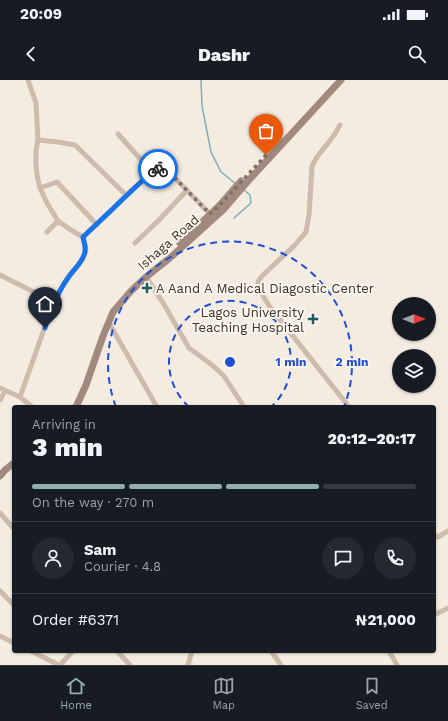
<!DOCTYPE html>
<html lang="en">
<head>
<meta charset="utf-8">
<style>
  body { margin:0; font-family:"Work Sans",sans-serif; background:#242831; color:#f1f3f6; height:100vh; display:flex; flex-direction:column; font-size:15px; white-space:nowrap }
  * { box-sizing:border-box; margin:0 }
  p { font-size:13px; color:#9ea1a6 }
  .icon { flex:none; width:22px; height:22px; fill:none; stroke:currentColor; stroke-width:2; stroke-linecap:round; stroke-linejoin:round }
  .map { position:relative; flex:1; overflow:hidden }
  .details { position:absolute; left:12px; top:325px; width:424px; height:248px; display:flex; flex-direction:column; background:#171b24; border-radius:4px; box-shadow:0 1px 3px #0004 }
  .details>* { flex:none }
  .needle { width:26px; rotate:90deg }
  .controls { position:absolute; left:392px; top:217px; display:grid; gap:8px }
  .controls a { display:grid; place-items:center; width:44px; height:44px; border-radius:50%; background:#171b24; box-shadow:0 1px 3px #0004; font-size:20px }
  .pin { position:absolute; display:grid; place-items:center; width:34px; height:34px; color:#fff; margin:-41px -17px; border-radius:50% 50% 50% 0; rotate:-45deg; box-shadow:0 0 4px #0007 }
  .pin .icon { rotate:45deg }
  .courier { position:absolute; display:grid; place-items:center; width:40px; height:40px; margin:-20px; border:3px solid #1a73e8; border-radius:50%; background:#fff; color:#222; box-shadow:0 1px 5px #0007 }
  .summary em { font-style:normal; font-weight:800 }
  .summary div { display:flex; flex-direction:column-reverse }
  .summary { display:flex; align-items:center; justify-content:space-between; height:68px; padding:0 20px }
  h1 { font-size:26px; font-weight:800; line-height:30px }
  .bar { display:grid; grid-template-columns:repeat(4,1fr); gap:6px 4px; align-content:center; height:48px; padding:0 20px }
  .bar i { height:5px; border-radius:3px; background:#363941 }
  .bar .selected { background:#92aeb2 }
  .bar p { grid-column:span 4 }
  .line { display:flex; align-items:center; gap:10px; padding:0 20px; border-top:1px solid #363941 }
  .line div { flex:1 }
  .round { display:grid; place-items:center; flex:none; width:42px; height:42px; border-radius:21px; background:#242831 }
  .status { display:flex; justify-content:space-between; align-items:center; height:28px; padding:0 20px; background:#171b24; direction:ltr }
  .status svg { height:11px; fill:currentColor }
  header { display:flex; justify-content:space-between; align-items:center; height:52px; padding:0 20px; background:#171b24; font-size:18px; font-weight:800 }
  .menu { display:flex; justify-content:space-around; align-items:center; height:56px; border-top:1px solid #363941; background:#171b24; font-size:11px; color:#9ea1a6 }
  .menu a { display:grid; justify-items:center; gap:2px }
  .menu .selected { color:#92aeb2 }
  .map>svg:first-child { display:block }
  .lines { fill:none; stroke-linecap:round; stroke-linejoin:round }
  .stream { stroke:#7fb0b2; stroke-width:1.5 }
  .minor { stroke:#cdbbac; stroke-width:5 }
  .secondary { stroke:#a18a7d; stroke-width:7 }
  .done { stroke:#7c716b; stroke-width:4; stroke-dasharray:0 7.2 }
  .route { stroke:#1a73e8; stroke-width:5 }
  .ring { fill:none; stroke:#1d4ed8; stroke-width:2; stroke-dasharray:7 5 }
  .poi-dot { fill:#1f5a5e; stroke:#fbf5ee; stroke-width:1.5 }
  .labels { text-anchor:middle; stroke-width:4; stroke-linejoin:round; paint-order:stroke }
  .street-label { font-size:13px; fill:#3b302b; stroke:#fbf5ee }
  .poi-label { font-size:13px; fill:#3b302b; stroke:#fbf5ee; text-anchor:start }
  .centre { fill:#1d4ed8; stroke:#fbf5ee; stroke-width:2 }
  .ring-label { font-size:12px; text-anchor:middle; font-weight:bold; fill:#1d4ed8; stroke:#fbf5ee; stroke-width:4; stroke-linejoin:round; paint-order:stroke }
</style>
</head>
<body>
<div class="status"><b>20:09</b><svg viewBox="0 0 49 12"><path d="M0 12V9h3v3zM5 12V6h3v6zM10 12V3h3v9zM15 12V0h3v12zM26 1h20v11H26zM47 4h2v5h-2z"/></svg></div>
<header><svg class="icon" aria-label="back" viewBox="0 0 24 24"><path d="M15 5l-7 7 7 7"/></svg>Dashr<svg class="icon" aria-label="search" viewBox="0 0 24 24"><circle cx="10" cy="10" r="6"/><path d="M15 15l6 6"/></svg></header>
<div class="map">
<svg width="448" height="585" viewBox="0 0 448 585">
  <rect width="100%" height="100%" fill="#f4ebe1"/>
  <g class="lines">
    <path class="stream" d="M201 0 202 26 211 72 221 92 236 104
      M234 138 251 123 250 115 244 110"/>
    <path class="minor" d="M28 0 36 23 38 60 36 70V85L37 95 40 108 47 123 58 141 74 152 83 157
      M340 45C337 51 333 57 329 62 323 70 315 77 312 87L309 135 306 152 295 165 262 196C260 199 257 201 258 205 259 211 267 222 270 227L349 327
      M118 54 152 92
      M38 60 58 62 75 65 126 115
      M40 108 57 102 97 145
      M47 152 58 141
      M135 163 159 140 187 110
      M0 195 38 214 54 221
      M146 197 162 221 189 268 212 285 224 296 244 327
      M109 243 157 327
      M0 308 20 317 32 327
      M20 317 54 221 68 197 82 180 85 174 86 168 83 157 108 134 126 115 152 92 161 88 167 90 212 136
      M0 320 5 311
      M0 433 14 449
      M434 455 438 457 448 451
      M0 511 14 525
      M434 535 448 528
      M0 556 14 563
      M31 571 59 585
      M117 571 130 585
      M271 571 281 585
      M389 571 397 585
      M60 585 73 571
      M188 585 192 571"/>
    <path class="secondary" d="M180 163 219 126 241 101
      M76 327 86 305 103 256 113 232 131 211 146 197 171 177 223 130 248 101 341 0
      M0 396 5 390 14 383"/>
  </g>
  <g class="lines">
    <path class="done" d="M158 89 161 88 167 90 210 134 219 126 266 75"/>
    <path class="route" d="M45 248C51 230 57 213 68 198 73 190 81 184 84 175 87 169 84 163 83 157L143 100 152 92 158 89"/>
  </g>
  <g class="ring">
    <path d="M189 327A61 61 0 1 1 271 327"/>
    <path d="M116 327A122 122 0 1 1 344 327"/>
  </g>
  <g class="poi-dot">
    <path d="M145 202h4v4h4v4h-4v4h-4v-4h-4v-4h4z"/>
    <path d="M311 233h4v4h4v4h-4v4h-4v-4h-4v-4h4z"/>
  </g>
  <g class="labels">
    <g class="street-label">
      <text transform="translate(168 162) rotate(-41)" y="5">Ishaga Road</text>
    </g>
    <g class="poi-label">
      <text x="156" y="213">A Aand A Medical Diagostic Center</text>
      <text x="304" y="237" text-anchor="end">Lagos University<tspan x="304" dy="15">Teaching Hospital</tspan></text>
    </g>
  </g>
  <circle cx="230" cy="282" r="6" class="centre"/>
  <g class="ring-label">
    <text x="291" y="286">1 min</text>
    <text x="352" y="286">2 min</text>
  </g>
</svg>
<div class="controls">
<a><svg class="needle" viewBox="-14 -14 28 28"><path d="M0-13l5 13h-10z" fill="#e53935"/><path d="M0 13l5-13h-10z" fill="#9ea1a6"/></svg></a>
<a><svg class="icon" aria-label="layers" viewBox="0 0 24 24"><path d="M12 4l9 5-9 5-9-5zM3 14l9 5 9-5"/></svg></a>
</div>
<div class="pin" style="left:266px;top:75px;background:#ea580c"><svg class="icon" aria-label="bag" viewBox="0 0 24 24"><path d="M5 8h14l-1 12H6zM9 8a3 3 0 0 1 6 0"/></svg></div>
<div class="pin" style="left:45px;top:248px;background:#1f2937"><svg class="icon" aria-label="home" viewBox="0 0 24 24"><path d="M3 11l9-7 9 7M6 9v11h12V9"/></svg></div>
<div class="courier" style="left:158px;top:89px"><svg class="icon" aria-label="bike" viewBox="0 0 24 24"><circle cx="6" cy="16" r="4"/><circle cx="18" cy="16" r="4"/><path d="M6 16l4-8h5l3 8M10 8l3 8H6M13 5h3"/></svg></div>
<section class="details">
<div class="summary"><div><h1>3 min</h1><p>Arriving in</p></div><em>20:12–20:17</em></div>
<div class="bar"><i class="selected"></i><i class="selected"></i><i class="selected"></i><i></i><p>On the way · 270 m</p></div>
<div class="line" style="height:72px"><a class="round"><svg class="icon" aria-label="person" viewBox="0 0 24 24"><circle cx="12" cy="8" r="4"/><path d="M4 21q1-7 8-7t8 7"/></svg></a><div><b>Sam</b><p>Courier · 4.8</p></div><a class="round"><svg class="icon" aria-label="chat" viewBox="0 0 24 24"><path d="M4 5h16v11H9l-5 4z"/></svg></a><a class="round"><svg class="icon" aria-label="phone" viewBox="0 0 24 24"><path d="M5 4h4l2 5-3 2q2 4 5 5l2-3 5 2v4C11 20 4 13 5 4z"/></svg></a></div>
<div class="line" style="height:52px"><div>Order #6371</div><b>₦21,000</b></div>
</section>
</div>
<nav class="menu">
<a class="selected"><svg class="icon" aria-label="home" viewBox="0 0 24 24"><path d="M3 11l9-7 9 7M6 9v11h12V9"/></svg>Home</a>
<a><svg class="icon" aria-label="map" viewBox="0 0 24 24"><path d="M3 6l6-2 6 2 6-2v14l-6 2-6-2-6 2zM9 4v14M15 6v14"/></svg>Map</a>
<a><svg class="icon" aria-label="saved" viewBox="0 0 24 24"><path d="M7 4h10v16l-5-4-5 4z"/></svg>Saved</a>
</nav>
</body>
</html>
